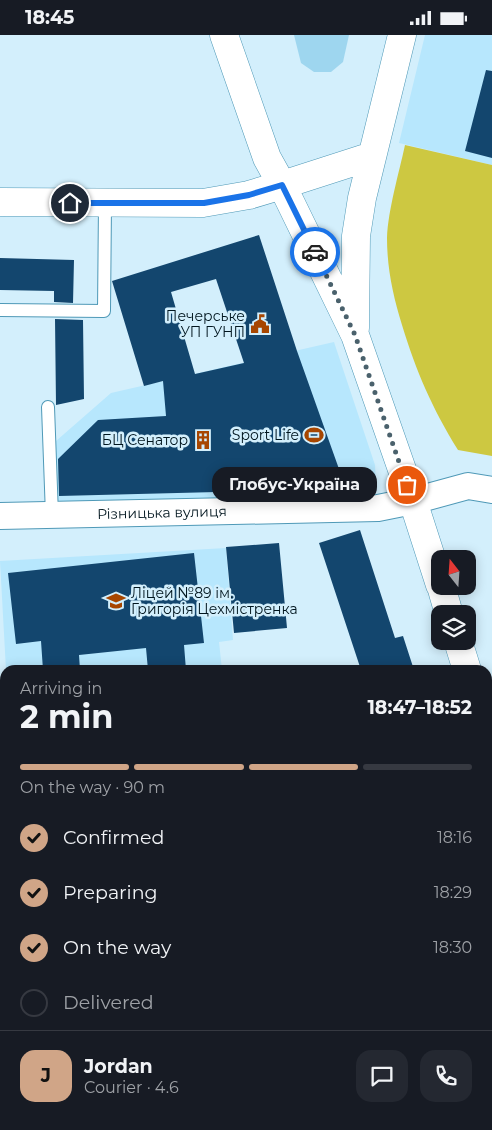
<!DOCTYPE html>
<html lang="en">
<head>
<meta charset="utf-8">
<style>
  body { margin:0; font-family:Montserrat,sans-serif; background:#242831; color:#f1f3f6; height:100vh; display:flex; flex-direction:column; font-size:19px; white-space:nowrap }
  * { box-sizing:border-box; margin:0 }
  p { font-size:16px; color:#9ea1a6 }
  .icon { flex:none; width:28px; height:28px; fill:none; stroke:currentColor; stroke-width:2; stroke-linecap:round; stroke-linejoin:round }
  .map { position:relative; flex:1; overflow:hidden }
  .drawer { position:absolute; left:0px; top:630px; width:492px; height:465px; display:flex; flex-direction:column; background:#171b24; border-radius:15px 15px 0 0; box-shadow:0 2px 12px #0003 }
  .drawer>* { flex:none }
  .needle { width:32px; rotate:343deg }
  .buttons { position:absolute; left:431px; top:515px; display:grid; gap:10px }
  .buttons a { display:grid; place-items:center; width:45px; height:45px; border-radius:10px; background:#171b24; box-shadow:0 2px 12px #0003; font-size:25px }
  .pin { position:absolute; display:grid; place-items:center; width:42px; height:42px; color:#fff; margin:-21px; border:2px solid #fff; border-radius:50%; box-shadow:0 1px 5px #0007 }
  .courier { position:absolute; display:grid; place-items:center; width:50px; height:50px; margin:-25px; border:4px solid #1a73e8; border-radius:50%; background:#fff; color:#222; box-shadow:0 1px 6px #0007 }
  .bubble { position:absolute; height:35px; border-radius:15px; background:#171b24; box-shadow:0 2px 12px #0003; font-size:16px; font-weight:700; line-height:35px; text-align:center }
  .headline em { font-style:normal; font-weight:700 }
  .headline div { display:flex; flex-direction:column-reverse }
  .headline { display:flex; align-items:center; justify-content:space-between; height:85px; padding:0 20px }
  h1 { font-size:32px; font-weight:700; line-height:38px }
  .bar { display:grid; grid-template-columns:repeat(4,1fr); gap:8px 5px; align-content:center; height:60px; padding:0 20px }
  .bar i { height:6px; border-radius:4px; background:#363941 }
  .bar .current { background:#d0a587 }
  .bar p { grid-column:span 4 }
  .line { display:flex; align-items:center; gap:12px; padding:0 20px; border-top:1px solid #363941 }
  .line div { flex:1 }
  .round { display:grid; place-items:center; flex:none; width:52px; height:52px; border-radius:15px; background:#242831 }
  ol { padding:0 20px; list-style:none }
  li { display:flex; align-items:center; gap:15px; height:55px }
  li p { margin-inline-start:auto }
  li .icon { padding:5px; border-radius:50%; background:#d0a587; color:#111; stroke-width:4 }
  li:last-child { color:#9ea1a6 }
  li i { width:28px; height:28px; border:2px solid #363941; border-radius:50% }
  .status { display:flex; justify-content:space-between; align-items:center; height:35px; padding:0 25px; background:#171b24; direction:ltr }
  .status svg { height:14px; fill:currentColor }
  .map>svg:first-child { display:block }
  .built { fill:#b7e7fd }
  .green { fill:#cdc841 }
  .water { fill:#9ed6ef }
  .building { fill:#13466e; fill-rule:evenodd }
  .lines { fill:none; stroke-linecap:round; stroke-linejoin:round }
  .service-casing { stroke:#4f99b7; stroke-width:14 }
  .minor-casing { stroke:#4f99b7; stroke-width:28 }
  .tertiary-casing { stroke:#4f99b7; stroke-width:29 }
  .secondary-casing { stroke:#4f99b7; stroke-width:29 }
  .service { stroke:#fff; stroke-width:12 }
  .minor { stroke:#fff; stroke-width:26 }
  .tertiary { stroke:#fff; stroke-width:28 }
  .secondary { stroke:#fff; stroke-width:28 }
  .done { stroke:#4a616c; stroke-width:5; stroke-dasharray:0 9 }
  .route { stroke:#1a73e8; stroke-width:6 }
  .labels { text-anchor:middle; stroke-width:5; stroke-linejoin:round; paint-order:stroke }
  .poi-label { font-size:14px; fill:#00151e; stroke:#d3effc; text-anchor:end }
  .street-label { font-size:14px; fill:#00151e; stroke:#d3effc }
</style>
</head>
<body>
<div class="status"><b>18:45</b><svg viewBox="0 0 49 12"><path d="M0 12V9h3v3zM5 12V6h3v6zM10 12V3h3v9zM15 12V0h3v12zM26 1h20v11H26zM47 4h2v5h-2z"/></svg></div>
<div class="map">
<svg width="492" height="1095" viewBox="0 0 492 1095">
  <rect width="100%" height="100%" fill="#d3effc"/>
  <path class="built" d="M425 0H492V130L399 108Z
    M334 307 375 430 376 448 363 461 56 476V406L111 358Z
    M226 513 233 605 219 607 222 635H6L0 526Z"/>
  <path class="green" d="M405 110 492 130V421L458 415C432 373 416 336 402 290 393 261 387 233 387 203 388 175 399 138 405 110Z"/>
  <path class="water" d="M294 0H349L343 27 331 37H314L301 28Z"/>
  <path class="building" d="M486 35 492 36V123L465 116Z
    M259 200 297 316 339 434 329 454 59 461 58 424 98 385 166 381 163 346 144 351 112 246ZM216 244 244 328 195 339 171 257Z
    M0 223 74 225 73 268 54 267V256L0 255Z
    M55 284 83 285 84 364 56 370Z
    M360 495 395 603 403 601 414 635H361L319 508Z
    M279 508 287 593 234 598 226 512Z
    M194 518 204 608 184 610 186 635H148L146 613 79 620 80 635H43L41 606 16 609 8 538Z"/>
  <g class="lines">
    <g class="service-casing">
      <path id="service" d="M0 275 104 276 105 169
        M48 372 52 480
        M488 801 492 799
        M0 829 5 843
        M478 1090V1095
        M149 1095 151 1090
        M326 1095V1090"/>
    </g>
    <g class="minor-casing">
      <g id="minor">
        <path id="s1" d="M0 481 378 473 413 466 468 451 492 455"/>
        <path d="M0 987 5 988"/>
        <path d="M488 1010H492"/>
      </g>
    </g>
    <g class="tertiary-casing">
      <path id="tertiary" d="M0 167 203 168 249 160 282 150"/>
    </g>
    <g class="secondary-casing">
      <path id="secondary" d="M224 0 267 123 282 150 355 300 413 466 440 550
        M282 150 372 121
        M355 293 356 201 362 163 402 0
        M441 551 449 579
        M458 606 467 635
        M488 698 492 712"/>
    </g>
    <use href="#service" class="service"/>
    <use href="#minor" class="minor"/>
    <use href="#tertiary" class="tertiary"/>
    <use href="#secondary" class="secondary"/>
  </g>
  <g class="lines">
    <path class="done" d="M315 217 355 300 407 450"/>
    <path class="route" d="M70 168H204L249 160 282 150 315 217"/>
  </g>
  <defs>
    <g id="civic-bare" transform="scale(1.5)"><path d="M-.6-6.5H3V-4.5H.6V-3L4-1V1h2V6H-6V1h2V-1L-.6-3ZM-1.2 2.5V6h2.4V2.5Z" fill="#a74600" stroke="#d3effc" stroke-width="2.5" paint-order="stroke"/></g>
    <g id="stadium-bare" transform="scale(1.5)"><path d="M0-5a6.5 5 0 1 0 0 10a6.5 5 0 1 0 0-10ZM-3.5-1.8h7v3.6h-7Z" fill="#a74600" stroke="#d3effc" stroke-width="2.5" paint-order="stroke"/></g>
    <g id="building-bare" transform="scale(1.5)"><path d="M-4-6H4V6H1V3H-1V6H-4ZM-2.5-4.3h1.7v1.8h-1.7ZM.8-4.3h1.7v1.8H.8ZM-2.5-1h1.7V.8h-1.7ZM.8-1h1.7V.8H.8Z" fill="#a74600" stroke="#d3effc" stroke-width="2.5" paint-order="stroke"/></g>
    <g id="school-bare" transform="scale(1.5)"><path d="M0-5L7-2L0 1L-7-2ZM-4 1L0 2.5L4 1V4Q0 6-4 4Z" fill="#a74600" stroke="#d3effc" stroke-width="2.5" paint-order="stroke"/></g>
  </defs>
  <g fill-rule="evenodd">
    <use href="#civic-bare" x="260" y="289"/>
    <use href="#stadium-bare" x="314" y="400"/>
    <use href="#building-bare" x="203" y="405"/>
    <use href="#school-bare" x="116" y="566"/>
  </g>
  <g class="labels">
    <g class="poi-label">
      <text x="245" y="286">Печерське<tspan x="245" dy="16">УП ГУНП</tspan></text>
      <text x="299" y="405">Sport Life</text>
      <text x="188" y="410">БЦ Сенатор</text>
      <text x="131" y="563" text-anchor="start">Ліцей №89 ім.<tspan x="131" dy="16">Григорія Цехмістренка</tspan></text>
    </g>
    <g class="street-label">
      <text dy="5" stroke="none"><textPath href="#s1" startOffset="162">Різницька вулиця</textPath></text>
    </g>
  </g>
</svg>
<div class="buttons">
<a><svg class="needle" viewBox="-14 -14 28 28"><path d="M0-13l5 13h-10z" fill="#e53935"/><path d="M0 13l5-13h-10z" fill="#9ea1a6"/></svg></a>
<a><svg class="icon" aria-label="layers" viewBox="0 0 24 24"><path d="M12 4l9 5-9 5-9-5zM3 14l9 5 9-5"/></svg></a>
</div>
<div class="pin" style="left:407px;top:450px;background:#ea580c"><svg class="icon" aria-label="bag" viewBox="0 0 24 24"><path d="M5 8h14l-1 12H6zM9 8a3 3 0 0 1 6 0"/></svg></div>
<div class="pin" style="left:70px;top:168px;background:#1f2937"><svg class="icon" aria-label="home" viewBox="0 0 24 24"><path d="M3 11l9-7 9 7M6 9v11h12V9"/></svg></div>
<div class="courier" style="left:315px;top:217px"><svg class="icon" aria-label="car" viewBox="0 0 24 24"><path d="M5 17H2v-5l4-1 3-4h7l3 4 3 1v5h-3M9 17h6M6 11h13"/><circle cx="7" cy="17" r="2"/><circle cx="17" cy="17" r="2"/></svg></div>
<div class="bubble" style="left:212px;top:432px;width:165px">Глобус-Україна</div>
<section class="drawer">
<div class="headline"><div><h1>2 min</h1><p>Arriving in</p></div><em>18:47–18:52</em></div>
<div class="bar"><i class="current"></i><i class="current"></i><i class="current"></i><i></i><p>On the way · 90 m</p></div>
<ol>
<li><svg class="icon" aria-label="check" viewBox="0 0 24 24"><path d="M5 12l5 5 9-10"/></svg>Confirmed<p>18:16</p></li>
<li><svg class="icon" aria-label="check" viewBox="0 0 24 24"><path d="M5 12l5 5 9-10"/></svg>Preparing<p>18:29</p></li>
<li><svg class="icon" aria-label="check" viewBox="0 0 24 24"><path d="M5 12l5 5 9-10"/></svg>On the way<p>18:30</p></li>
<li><i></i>Delivered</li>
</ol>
<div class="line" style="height:90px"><b class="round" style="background:#d0a587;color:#111">J</b><div><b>Jordan</b><p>Courier · 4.6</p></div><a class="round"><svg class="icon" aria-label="chat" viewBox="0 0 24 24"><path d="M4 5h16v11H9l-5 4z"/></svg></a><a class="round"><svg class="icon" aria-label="phone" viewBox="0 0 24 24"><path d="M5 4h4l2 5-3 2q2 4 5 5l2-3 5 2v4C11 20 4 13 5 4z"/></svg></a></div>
</section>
</div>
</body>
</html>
